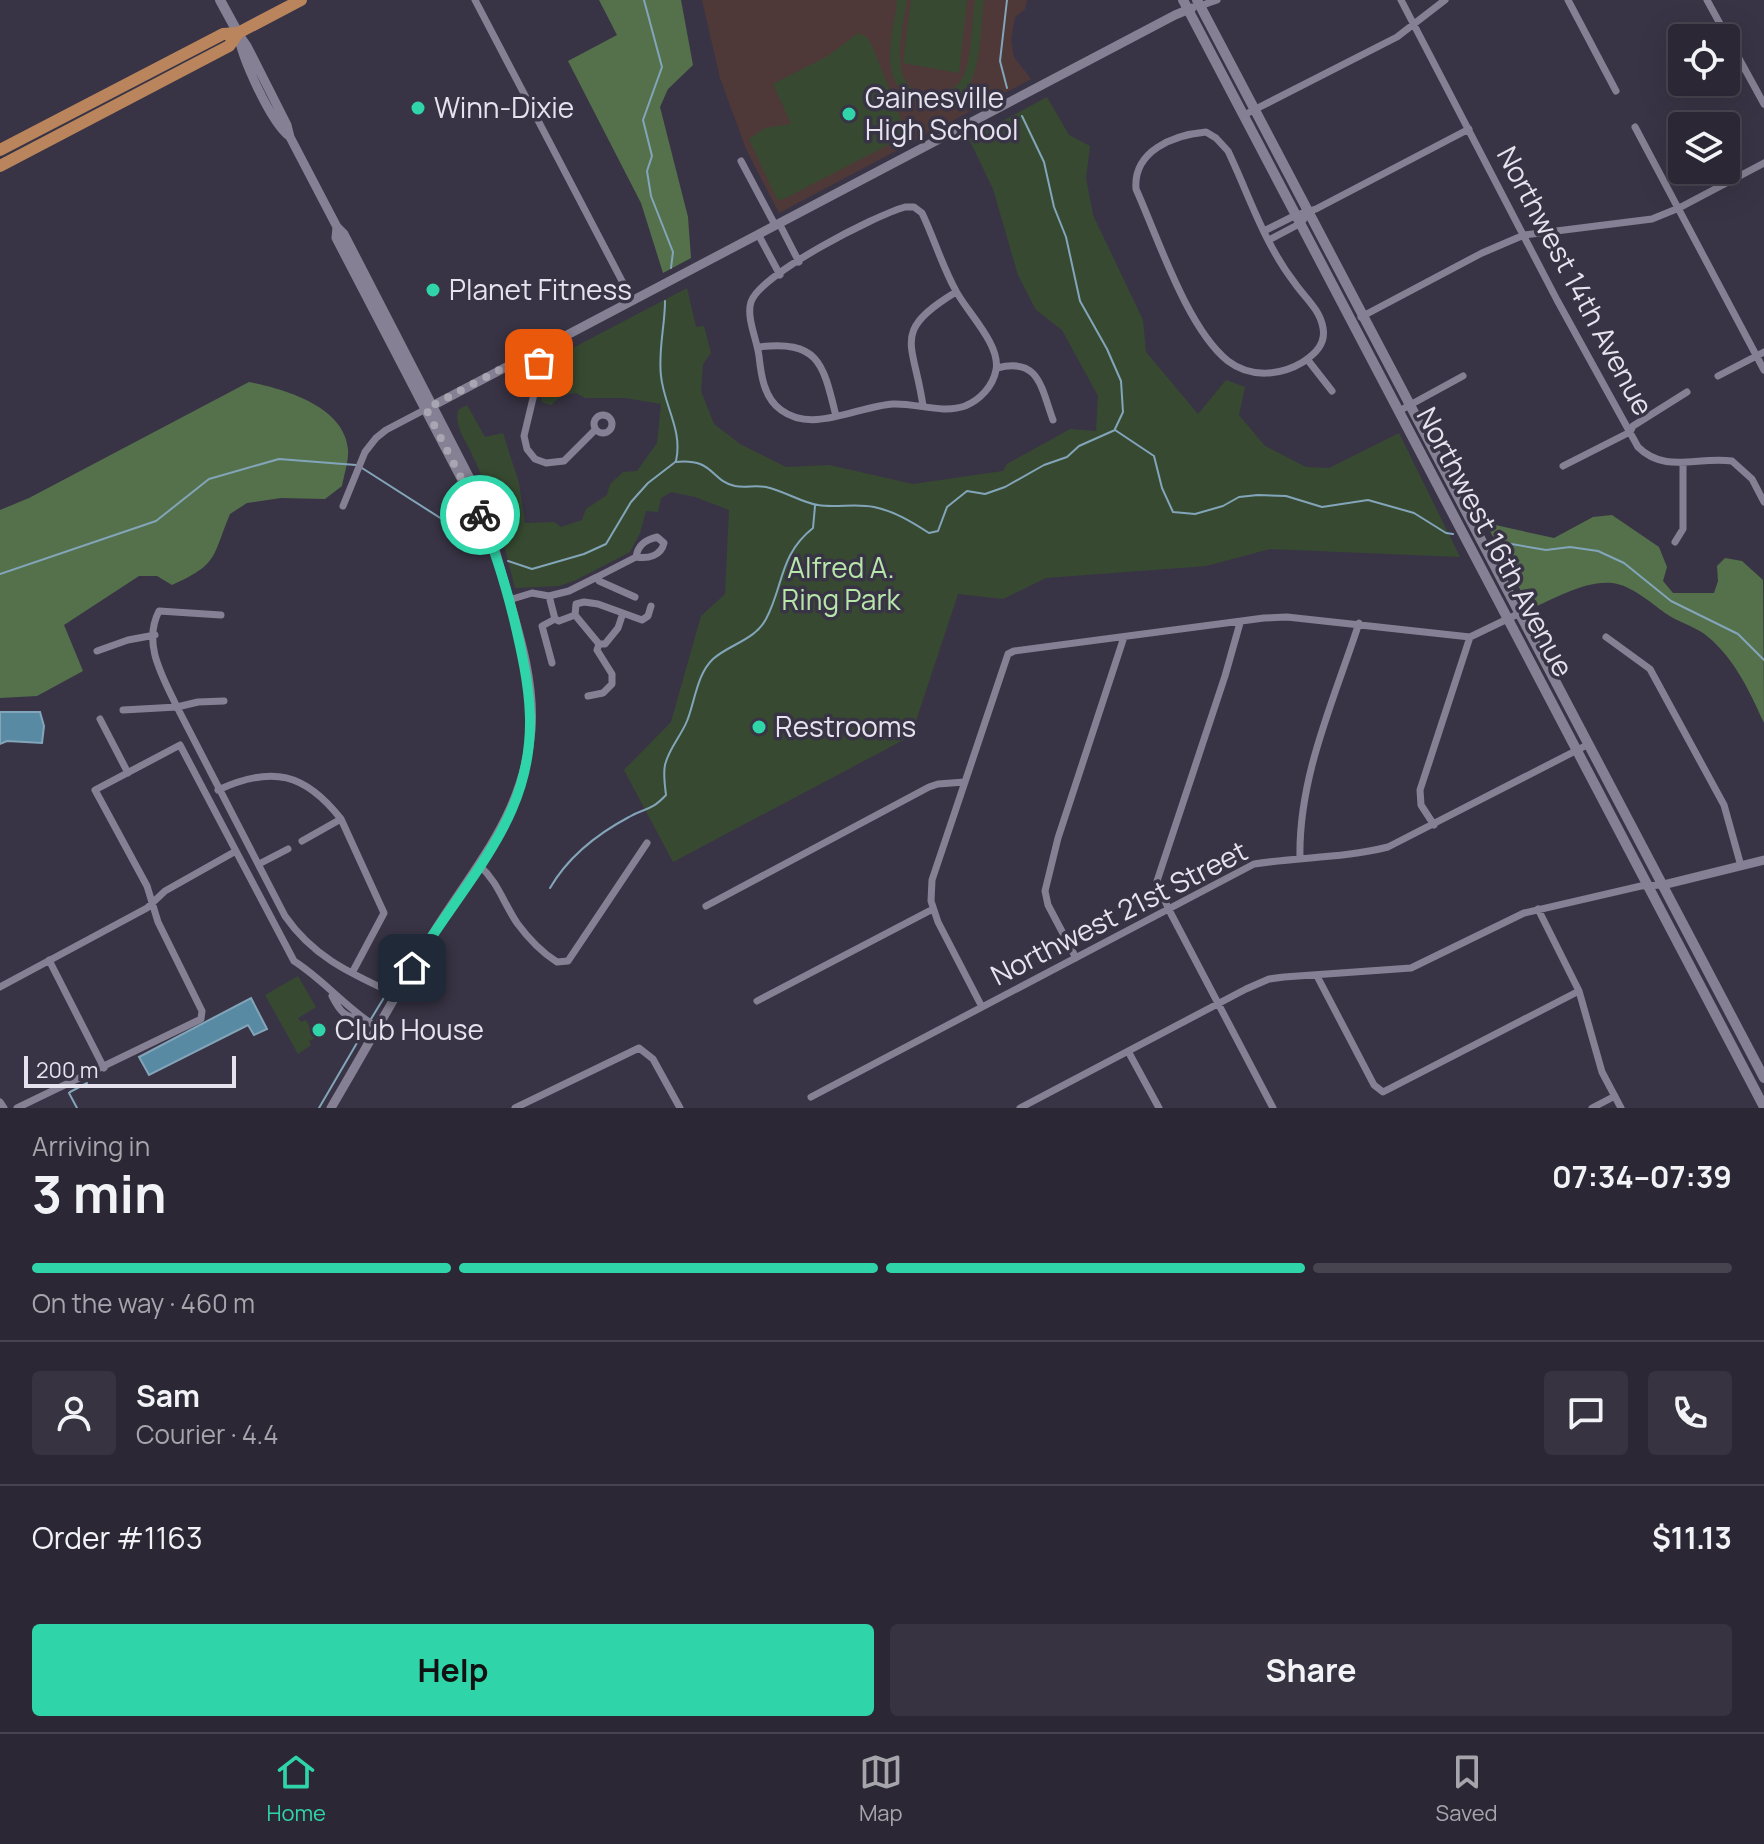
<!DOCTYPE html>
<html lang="en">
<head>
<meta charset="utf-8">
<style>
  body { margin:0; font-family:Manrope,sans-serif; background:#373340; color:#f1f3f6; height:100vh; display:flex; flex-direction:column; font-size:30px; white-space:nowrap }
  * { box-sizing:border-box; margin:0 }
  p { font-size:26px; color:#a6a5ac }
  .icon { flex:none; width:44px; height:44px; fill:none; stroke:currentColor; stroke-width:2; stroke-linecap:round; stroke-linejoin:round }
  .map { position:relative; height:1108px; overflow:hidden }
  .drawer { display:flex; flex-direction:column; background:#2b2734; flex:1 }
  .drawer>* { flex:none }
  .buttons { position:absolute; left:1668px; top:24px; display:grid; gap:16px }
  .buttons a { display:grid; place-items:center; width:72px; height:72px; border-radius:8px; background:#2b2734; box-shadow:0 8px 32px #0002,0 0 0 2px #47444f; font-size:40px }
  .scale { position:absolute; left:24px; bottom:20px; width:212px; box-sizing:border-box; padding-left:8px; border:4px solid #e6e3ee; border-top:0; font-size:22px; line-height:28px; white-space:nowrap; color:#e6e3ee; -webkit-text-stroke:6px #393445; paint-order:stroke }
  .pin { position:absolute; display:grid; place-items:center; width:68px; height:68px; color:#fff; margin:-34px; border-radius:16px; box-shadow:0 4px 12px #0006 }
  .courier { position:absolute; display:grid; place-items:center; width:80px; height:80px; margin:-40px; border:6px solid #30d4a9; border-radius:50%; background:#fff; color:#222; box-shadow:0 2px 10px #0007 }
  .summary em { font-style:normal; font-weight:700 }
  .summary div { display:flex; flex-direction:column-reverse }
  .summary { display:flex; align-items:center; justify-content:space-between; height:136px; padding:0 32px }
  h1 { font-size:52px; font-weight:700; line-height:60px }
  .bar { display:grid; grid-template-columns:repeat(4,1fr); gap:12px 8px; align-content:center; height:96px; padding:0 32px }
  .bar i { height:10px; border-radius:6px; background:#47444f }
  .bar .on { background:#30d4a9 }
  .bar p { grid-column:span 4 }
  .line { display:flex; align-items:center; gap:20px; padding:0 32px; border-top:2px solid #47444f }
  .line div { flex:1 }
  .round { display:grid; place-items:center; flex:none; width:84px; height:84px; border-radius:8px; background:#373340 }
  .cta { display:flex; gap:16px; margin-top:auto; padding:16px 32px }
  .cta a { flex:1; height:92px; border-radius:8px; background:#30d4a9; color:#111; font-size:32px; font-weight:700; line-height:92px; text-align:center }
  .cta a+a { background:#373340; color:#f1f3f6 }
  .tab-bar { display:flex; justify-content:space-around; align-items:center; height:112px; border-top:2px solid #47444f; background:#2b2734; font-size:22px; color:#a6a5ac }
  .tab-bar a { display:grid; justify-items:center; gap:4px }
  .tab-bar .on { color:#30d4a9 }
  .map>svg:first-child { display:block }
  .education { fill:#4e3938 }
  .green { fill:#374a31 }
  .forest { fill:#55714c }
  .water { fill:#598aa3; stroke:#83a5ba; stroke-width:2 }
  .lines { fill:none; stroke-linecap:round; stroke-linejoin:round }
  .stream { stroke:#83a5ba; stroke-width:2 }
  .minor { stroke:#858093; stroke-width:7 }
  .tertiary { stroke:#858093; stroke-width:9 }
  .secondary { stroke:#858093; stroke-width:10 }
  .primary { stroke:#ba855c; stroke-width:12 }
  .done { stroke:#a9a6b3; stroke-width:8; stroke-dasharray:0 14.4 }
  .route { stroke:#30d4a9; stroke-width:10 }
  .poi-dot { fill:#30d4a9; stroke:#393445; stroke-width:3 }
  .labels { text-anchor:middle; stroke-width:7; stroke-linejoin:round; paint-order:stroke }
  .poi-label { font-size:28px; fill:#e6e3ee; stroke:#393445; text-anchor:start }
  .street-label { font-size:28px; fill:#e6e3ee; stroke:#393445 }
  .park-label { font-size:28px; fill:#b7e6a9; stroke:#393445 }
</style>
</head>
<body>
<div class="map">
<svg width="1764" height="1108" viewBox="0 0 1764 1108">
  <rect width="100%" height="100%" fill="#393445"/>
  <path class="education" d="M702 0H1027L1025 9 1015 17 1011 40 1014 57 1031 79 779 213 746 149 720 78Z"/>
  <path class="green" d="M897 0H907C903 29 884 91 930 95 943 96 955 90 962 79 972 62 972 21 975 0H984C981 23 981 59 972 79 956 115 903 111 892 73 886 52 895 22 897 0Z
    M911 0H967L959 73 903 63Z
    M858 33 867 37 873 48 907 135 782 200 777 199 749 139 765 128 791 124 773 84 828 56Z
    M1047 97 1069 135 1090 146 1086 178 1093 215 1143 320 1146 352 1198 414 1226 380 1245 387 1239 415 1265 446 1306 467 1329 468 1399 433 1460 557 1270 549 1206 566 1046 578 1003 599 958 594 911 736 673 862 624 770 671 722 701 616 725 594 729 510 695 497 671 492 661 498 658 512 646 511 640 533 630 552 576 580 559 586 515 588C503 541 492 494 470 450 463 436 455 426 458 410L467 405 485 437 503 433 519 483 525 523 554 522 561 527 582 520 586 509 607 495 610 484 623 472 637 471 657 443 661 404 625 398H585L576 393 563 395 551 405 541 402 548 361 687 288 696 327 704 326 711 353 703 364 701 391 714 424 740 444 786 467 829 465 913 484 1003 471 1007 464 1070 429 1096 431 1098 396 1062 330 1036 310 1018 275 993 189 969 139Z
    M298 976 316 1007 298 1018 301 1022 306 1020 315 1038 309 1041 311 1045 298 1054 265 995Z"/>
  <path class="forest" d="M599 0H681L693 65 668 89 660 107 688 217 691 258 663 273 641 203 568 61 617 35Z
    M249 382C284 389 344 406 348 449 349 460 344 475 342 486L325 499 281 498 247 503 230 514C212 557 219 564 172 585L157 576H139L64 625 83 671 37 696 0 698V510L29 498Z
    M1612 515 1659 547 1667 567 1663 581 1673 593H1714L1718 581 1717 566 1725 558 1742 561 1763 580 1764 723C1749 690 1733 655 1703 633 1691 625 1676 621 1665 613 1650 602 1631 585 1612 583 1585 580 1554 599 1530 609L1486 523 1554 538 1593 517Z"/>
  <path class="water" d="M0 712H40L44 726 42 743 7 741 0 744Z
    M251 998 267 1029 254 1035 248 1025 149 1075 139 1057Z"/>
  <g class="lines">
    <path class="stream" d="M644 0 662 67 643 120 652 156 647 171 651 196 673 252 671 268
      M1007 0 1000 61 1007 88
      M1022 116 1044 162 1054 207 1066 237 1080 301 1107 349 1121 381 1123 412 1115 429
      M665 301C665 326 658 350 661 376 664 406 683 430 676 461
      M675 462C715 458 709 480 735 486 745 488 756 485 766 487 784 491 803 503 818 505 836 508 856 503 874 507 894 511 912 522 929 533L938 531 947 507 967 491 985 494 1005 487 1044 465 1067 457 1079 446 1115 430 1154 456 1162 488 1173 512 1195 514 1223 506 1239 497 1258 495 1286 496 1322 507 1368 500 1414 513 1446 533 1453 534
      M362 468 481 544
      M1494 541 1546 550 1570 547 1598 551 1624 563 1671 601 1738 634 1764 660
      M508 561 532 569 584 554 606 544 631 502 648 483 674 463
      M0 574 156 521 209 479 279 459 356 465
      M550 888C568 857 597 834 629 817 646 807 650 812 666 795 665 786 663 774 665 765 669 748 681 736 687 721 695 701 697 674 713 659 730 644 755 640 766 619 784 585 779 555 813 528L815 506
      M391 987 422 937
      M371 1019 385 996
      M70 1092 87 1083
      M69 1093 77 1108
      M319 1108 368 1024"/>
    <path class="minor" d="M475 0 632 300
      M1401 0 1557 300 1638 447C1665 474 1698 456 1732 461L1752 479 1764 502
      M1568 0 1616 91
      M1707 0 1764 104
      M1200 6 1217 0
      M1244 115 1397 37 1445 0
      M1635 127 1764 370
      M1206 132 1216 138 1228 151C1249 195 1264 243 1294 282 1304 297 1320 309 1323 328 1326 344 1315 354 1303 362 1280 376 1250 378 1228 361 1187 328 1158 238 1136 189 1133 151 1173 135 1206 132Z
      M741 161 775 225
      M905 207H914L922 213C934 238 942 266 956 291 967 312 1001 345 996 370 993 386 980 400 965 406 943 414 916 403 893 404 858 406 813 434 781 410 764 398 761 375 759 356 757 340 746 317 751 302 760 274 876 215 905 207Z
      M779 223 799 262
      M1264 231 1296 215 1316 209 1469 129
      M758 234 780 275
      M1269 240 1301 223 1309 212
      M1361 317 1482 253 1524 235 1652 219 1679 208 1764 163
      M758 347C819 340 823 363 836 416
      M535 351 540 369 524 436 527 449 535 459 546 463 564 461 595 430
      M526 356 536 377
      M1307 359 1332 391
      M997 368C1039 357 1041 387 1053 420
      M1718 376 1764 352
      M923 406C914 342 890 332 956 292
      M1399 411 1463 376
      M594 424a9 9 0 1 1 18 0a9 9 0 1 1-18 0Z
      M1563 466 1630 432 1633 426 1687 392
      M343 506 365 452 376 438 386 430 428 408
      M1675 542 1683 529V463
      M597 577 636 557C638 545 645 540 657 537L664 543C661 556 648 559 636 557
      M549 596 569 591 597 577 599 581 635 597
      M509 600 532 593 549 596 555 619 542 626 552 663
      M575 615 576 604 584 602 598 604 642 620 648 616 651 606
      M575 615 599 644H605L618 628 623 613
      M555 619 559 621 575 615
      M1240 623 1225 676 1157 881 1168 908 1273 1108
      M1606 637 1650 669 1724 805 1741 866
      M97 651 128 640 155 635
      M588 696 603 693 612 684V674L597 650 599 644
      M224 701 198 702 177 707 285 916C314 958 352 974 397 995
      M123 710 177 707C163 677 142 644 159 611L221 615
      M100 719 128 773
      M218 790C272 765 305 773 341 819L302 841
      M341 819 384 913 352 973
      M1434 825 1421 805 1420 790 1470 637
      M1300 859C1298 777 1334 700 1359 623
      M259 864 288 849
      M479 865C498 882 503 902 517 923 528 938 541 952 557 962L568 961 647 843
      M706 906 929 787 938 784 965 782
      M1538 909 1579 991 1602 1072 1621 1108
      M1076 958 1048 905 1045 891 1058 838 1124 637
      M49 960 104 1068
      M1317 976 1374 1085 1383 1092 1579 991
      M0 987 147 908 165 891 236 851
      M332 996C339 1010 345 1019 362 1018
      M757 1001 933 909
      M982 1007 938 922 931 901 932 880 1008 654 1014 651 1264 618 1287 617 1470 637 1520 613
      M1128 1051 1159 1108
      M811 1097 1254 864C1299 857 1344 858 1388 847L1589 744
      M0 1102 4 1108
      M17 1108 201 1019 202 1011 158 922 147 886 95 790 180 745 294 961C324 980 347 1009 378 1028
      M515 1108 639 1048 653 1059 680 1108
      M1020 1108 1246 989 1269 979 1284 977 1411 968 1524 913 1641 886 1663 885
      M1592 1108 1615 1096"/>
    <path class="tertiary" d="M238 33C241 57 271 123 290 137L337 227 344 234 478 494C488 520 494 547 502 575 516 624 535 678 531 730 524 818 469 873 426 945 393 999 363 1054 331 1108
      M240 36 247 46 287 125 290 137
      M337 227 336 238 479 513
      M434 405 1175 15 1192 8
      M1663 885 1764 860"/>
    <path class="secondary" d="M220 0 238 33
      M1183 0 1764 1107
      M1197 0 1764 1078"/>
    <path class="primary" d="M0 150 223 34 238 33 301 0
      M0 166 229 46 238 33"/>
  </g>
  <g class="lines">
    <path class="done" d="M480 515 426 409 535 351 539 363"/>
    <path class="route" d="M412 968C442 916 489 863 512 809 541 742 530 687 514 619 505 583 495 549 480 515"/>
  </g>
  <g class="poi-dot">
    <circle cx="418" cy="108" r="8"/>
    <circle cx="849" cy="114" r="8"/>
    <circle cx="433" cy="290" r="8"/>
    <circle cx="759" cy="727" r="8"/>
    <circle cx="319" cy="1030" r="8"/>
  </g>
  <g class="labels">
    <g class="poi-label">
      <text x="865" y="108">Gainesville<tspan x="865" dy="32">High School</tspan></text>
      <text x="434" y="118">Winn-Dixie</text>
      <text x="449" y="300">Planet Fitness</text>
      <text x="775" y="737">Restrooms</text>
      <text x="335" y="1040">Club House</text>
    </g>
    <g class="street-label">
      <text transform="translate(1575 281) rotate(62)" y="10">Northwest 14th Avenue</text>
      <text transform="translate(1495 542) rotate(62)" y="10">Northwest 16th Avenue</text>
      <text transform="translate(1119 913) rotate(-27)" y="10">Northwest 21st Street</text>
    </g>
    <g class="park-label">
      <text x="841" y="578">Alfred A.<tspan x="841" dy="32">Ring Park</tspan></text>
    </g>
  </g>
</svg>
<div class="buttons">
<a><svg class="icon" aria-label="locate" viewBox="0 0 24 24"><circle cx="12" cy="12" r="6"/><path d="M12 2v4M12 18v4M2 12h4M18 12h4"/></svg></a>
<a><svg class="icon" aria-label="layers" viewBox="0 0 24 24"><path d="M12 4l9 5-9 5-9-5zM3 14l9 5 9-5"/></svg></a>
</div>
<div class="scale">200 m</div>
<div class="pin" style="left:539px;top:363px;background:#ea580c"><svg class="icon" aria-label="bag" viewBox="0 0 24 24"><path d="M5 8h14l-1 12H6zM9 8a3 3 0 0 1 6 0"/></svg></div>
<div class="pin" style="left:412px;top:968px;background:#1f2937"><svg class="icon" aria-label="home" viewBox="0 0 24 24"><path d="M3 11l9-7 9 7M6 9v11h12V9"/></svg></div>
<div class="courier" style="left:480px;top:515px"><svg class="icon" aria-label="bike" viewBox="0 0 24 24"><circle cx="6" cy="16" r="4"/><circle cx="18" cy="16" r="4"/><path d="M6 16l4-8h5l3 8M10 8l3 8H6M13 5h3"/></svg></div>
</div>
<section class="drawer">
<div class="summary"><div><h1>3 min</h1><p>Arriving in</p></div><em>07:34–07:39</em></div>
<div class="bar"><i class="on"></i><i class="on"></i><i class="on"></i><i></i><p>On the way · 460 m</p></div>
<div class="line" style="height:144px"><a class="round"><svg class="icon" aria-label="person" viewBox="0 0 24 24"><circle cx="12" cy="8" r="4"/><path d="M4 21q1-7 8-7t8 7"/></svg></a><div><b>Sam</b><p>Courier · 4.4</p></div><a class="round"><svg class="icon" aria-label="chat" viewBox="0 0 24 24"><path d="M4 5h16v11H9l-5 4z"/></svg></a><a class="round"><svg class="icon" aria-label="phone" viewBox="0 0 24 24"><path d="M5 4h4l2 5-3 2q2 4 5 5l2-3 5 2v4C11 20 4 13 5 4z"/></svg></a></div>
<div class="line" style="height:104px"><div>Order #1163</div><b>$11.13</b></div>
<div class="cta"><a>Help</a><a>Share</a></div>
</section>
<nav class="tab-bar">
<a class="on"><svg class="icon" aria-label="home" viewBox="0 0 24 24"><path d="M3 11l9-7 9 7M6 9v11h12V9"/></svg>Home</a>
<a><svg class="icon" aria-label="map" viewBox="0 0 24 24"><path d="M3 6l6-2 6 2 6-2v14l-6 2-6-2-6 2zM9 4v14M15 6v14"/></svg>Map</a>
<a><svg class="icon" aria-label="saved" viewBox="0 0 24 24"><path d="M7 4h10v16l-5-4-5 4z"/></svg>Saved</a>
</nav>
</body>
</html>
